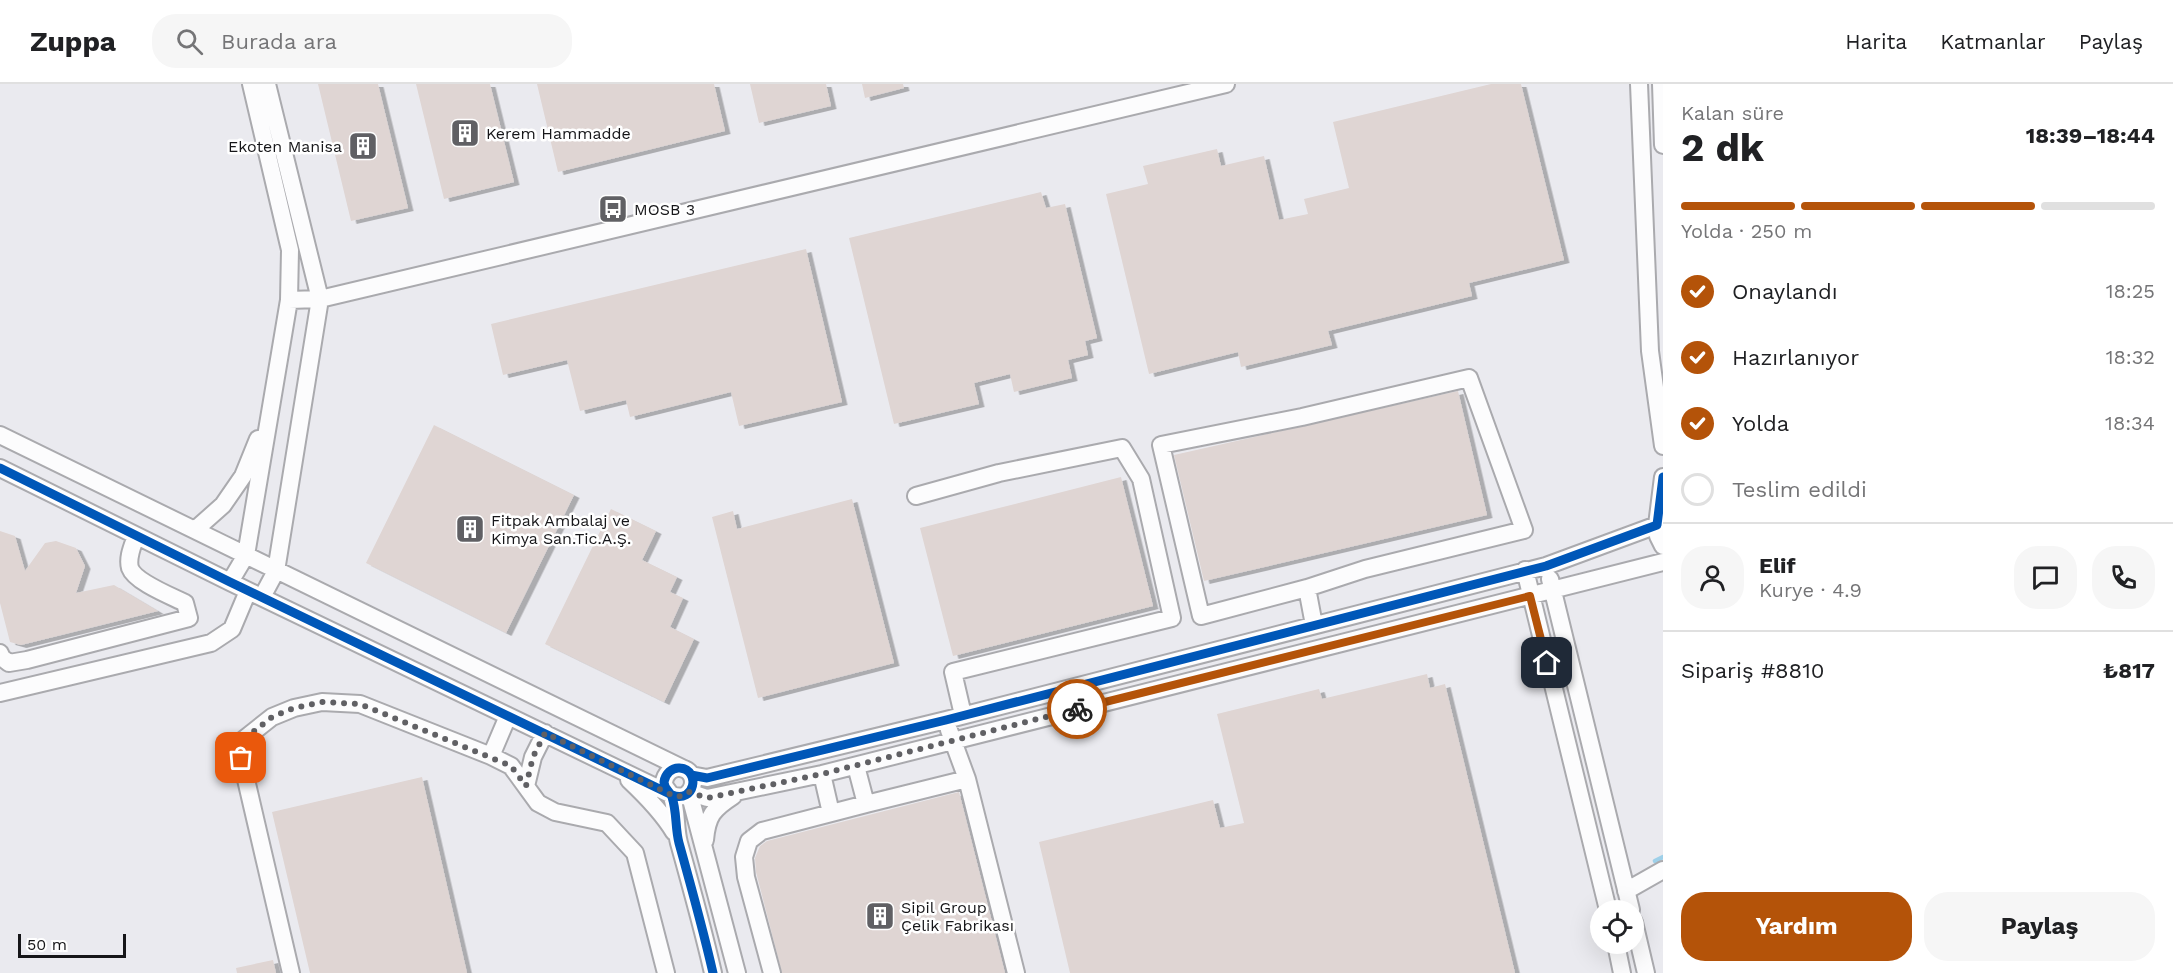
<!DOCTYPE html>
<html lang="tr">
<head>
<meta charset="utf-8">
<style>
  body { margin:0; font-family:"Work Sans",sans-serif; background:#f6f6f6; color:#202124; height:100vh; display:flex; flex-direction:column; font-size:22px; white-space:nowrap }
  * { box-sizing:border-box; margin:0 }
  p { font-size:20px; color:#757577 }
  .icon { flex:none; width:33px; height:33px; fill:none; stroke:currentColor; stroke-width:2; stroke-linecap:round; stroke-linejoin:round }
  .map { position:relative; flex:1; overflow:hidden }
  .drawer { display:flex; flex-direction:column; background:#fff; width:510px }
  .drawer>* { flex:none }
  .buttons { position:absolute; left:1590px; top:816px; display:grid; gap:12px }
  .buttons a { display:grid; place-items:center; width:54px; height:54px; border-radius:50%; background:#fff; box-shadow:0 6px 24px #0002; font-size:30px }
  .scale { position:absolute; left:18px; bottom:15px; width:108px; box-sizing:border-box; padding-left:6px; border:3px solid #161619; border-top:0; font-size:16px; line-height:21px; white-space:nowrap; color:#161619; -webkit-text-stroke:4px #fff; paint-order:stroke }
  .pin { position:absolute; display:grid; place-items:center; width:51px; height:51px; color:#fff; margin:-26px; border-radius:12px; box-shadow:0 3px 9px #0006 }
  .courier { position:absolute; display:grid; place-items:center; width:60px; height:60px; margin:-30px; border:4px solid #b45309; border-radius:50%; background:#fff; color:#222; box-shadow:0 2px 8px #0007 }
  .summary em { font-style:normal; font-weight:700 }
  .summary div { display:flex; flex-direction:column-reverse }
  .summary { display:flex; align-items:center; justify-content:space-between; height:102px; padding:0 18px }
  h1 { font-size:39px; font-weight:700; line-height:45px }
  .bar { display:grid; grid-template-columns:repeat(4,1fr); gap:9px 6px; align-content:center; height:72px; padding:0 18px }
  .bar i { height:8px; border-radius:4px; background:#e0e0e0 }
  .bar .active { background:#b45309 }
  .bar p { grid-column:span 4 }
  .line { display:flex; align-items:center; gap:15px; padding:0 18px; border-top:2px solid #e0e0e0 }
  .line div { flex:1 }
  .round { display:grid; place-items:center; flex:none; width:63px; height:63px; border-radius:24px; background:#f6f6f6 }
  ol { padding:0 18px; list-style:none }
  li { display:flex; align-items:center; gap:18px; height:66px }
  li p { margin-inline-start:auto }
  li .icon { padding:6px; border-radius:50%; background:#b45309; color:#fff; stroke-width:4 }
  li:last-child { color:#757577 }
  li i { width:33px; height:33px; border:3px solid #e0e0e0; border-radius:50% }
  .primary-button { display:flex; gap:12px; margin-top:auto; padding:12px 18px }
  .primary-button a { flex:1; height:69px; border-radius:24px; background:#b45309; color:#fff; font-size:24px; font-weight:700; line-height:69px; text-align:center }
  .primary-button a+a { background:#f6f6f6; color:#202124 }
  header { display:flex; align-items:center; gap:36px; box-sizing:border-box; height:84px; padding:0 30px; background:#fff; border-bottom:2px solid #e0e0e0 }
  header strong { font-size:28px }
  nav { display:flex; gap:33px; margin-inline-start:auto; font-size:21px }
  .search { width:420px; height:54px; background:#f6f6f6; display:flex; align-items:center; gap:15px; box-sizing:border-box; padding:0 21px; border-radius:24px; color:#757577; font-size:22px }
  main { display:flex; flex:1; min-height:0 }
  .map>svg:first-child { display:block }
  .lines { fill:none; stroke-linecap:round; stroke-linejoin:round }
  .stream { stroke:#9ed0e9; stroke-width:4.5 }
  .building { fill:#dfd5d3; filter:url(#shadow) }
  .minor-casing { stroke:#aaaaae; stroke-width:20 }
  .minor { stroke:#fcfcfd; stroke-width:16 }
  .cycleway-casing { stroke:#fff; stroke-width:13 }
  .cycleway { stroke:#0057b8; stroke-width:9 }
  .done { stroke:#606064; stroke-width:6; stroke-dasharray:0 10.8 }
  .route { stroke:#b45309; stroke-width:8 }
  .labels { text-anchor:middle; stroke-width:5; stroke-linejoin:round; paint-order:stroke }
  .poi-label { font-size:16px; fill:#161619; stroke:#fff; text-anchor:start }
</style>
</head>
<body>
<header>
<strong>Zuppa</strong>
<div class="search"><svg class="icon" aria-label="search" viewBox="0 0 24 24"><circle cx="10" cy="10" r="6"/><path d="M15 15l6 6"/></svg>Burada ara</div>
<nav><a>Harita</a><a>Katmanlar</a><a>Paylaş</a></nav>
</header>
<main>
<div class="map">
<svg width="1663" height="889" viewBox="0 0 1663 889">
  <defs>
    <filter id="shadow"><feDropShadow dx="5.5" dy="3" stdDeviation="0" flood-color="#0004"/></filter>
  </defs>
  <rect width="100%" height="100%" fill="#eaeaef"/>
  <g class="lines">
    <path class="stream" d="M1655 777 1663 773"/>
  </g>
  <path class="building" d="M318 0H378L408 124 351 137Z
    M416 0H490L514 98 444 115Z
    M537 0H714L725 47 558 88Z
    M750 0H826L831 22 759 39Z
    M862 0H903L904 4 865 14Z
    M1491 0H1521L1564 176 1469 199 1472 212 1328 247 1332 261 1241 283 1238 268 1149 290 1106 110 1148 100 1143 82 1217 65 1221 82 1264 72 1279 136 1308 130 1304 115 1349 104 1333 38Z
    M1041 108 1046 124 1065 120 1097 254 1085 257 1088 271 1068 276 1072 294 1014 308 1010 290 974 299 979 320 894 340 849 154Z
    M806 165 842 318 739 342 731 308 630 333 626 316 580 327 567 276 503 291 491 240Z
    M1458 307 1487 431 1204 497 1174 371Z
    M434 341 574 411 506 549 366 479Z
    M1121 393 1153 522 953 572 920 444Z
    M852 415 894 579 758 614 712 433 733 427 737 445Z
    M611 425 656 447 642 476 677 493 670 508 683 514 670 543 694 555 664 618 545 560Z
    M0 447 15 452 25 487 45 459 56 457 76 464 85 482 76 509 114 501 158 527 21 561 10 558 0 519Z
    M1427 590 1430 604 1445 600 1515 889H1070L1039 758 1213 716 1220 744 1244 739 1217 630 1319 605 1322 615Z
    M422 693 467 889H310L272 728Z
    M959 708 1005 889H782L756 788 755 774 760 762 767 757Z
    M273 876 276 889H237L236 884Z"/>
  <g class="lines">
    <g class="minor-casing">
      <path id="minor" d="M1639 0 1650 267 1663 362
        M1661 0 1663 61
        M289 216 320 215 1226 0
        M0 351 684 685
        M0 384 230 498 672 711C695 720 701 686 680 684 672 683 665 690 664 698 664 705 670 707 672 713 677 728 675 744 679 759 691 802 703 845 713 889
        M916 412 999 389 1122 364 1141 395 1172 534 953 588 963 631
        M1659 433 1658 452 1663 462
        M196 445 223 421 243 392 258 355
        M1525 486 1608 826
        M1550 495 1631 826
        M230 498 246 471 289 216 290 166 251 0
        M1307 504 1365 485 1524 446 1469 294 1302 333 1161 361 1201 532 1307 504 1314 541
        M262 513 276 487 320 215 267 0
        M0 569 1 573 9 579 27 576 189 534 185 519C171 512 135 498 130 484 127 473 133 461 136 452
        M0 609 211 559 232 545 248 507
        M949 646 967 695
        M491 672 508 632
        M856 682 866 720 967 695 1016 889
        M822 690 831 729
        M691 691 707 694 946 636 1546 482 1657 441 1663 393
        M629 696C646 712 662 728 674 748
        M526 702 533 673 545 649
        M689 708 707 714 822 690 1663 478
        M689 708 737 889
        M705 756C707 732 713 725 733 712
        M1626 807 1663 786
        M1634 838 1646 889
        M1616 860 1622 889
        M291 889 241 674 243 656 272 633 294 624 322 618 360 620 491 672 511 682 538 719 555 728 607 739 635 769 666 889
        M772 889 746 793 744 773 749 757 762 747 866 720"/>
    </g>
    <use href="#minor" class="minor"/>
    <g class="cycleway-casing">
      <path id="cycleway" d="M0 384 230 498 672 711C695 720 701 686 680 684 672 683 665 690 664 698 664 705 670 707 672 713 677 728 675 744 679 759 691 802 703 845 713 889
        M691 691 707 694 946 636 1546 482 1657 441 1663 393"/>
    </g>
    <use href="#cycleway" class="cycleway"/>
  </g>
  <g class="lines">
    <path class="done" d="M241 674 243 656 272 633 294 624 322 618 360 620 511 682 526 702 533 673 545 649 676 713 685 711 689 708 707 714 822 690 1077 625"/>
    <path class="route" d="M1077 625 1530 512 1547 579"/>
  </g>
  <defs>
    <g id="building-square" transform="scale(1.5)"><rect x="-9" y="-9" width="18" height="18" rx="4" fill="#606064" stroke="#fff"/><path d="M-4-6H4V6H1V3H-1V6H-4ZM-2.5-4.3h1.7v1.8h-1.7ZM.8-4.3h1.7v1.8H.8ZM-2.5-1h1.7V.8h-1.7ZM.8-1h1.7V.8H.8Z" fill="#fff"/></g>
    <g id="bus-square" transform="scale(1.5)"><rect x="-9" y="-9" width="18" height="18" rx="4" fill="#606064" stroke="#fff"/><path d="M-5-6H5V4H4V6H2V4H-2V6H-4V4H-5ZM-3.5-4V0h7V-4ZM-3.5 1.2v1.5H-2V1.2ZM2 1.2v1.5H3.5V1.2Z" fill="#fff"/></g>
  </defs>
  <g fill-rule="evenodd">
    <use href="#building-square" x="465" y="49"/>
    <use href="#building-square" x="363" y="62"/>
    <use href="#bus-square" x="613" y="125"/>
    <use href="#building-square" x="470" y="445"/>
    <use href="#building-square" x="880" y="832"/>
  </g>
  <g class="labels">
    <g class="poi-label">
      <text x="486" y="55">Kerem Hammadde</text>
      <text x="342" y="68" text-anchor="end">Ekoten Manisa</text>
      <text x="634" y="131">MOSB 3</text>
      <text x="491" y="442">Fitpak Ambalaj ve<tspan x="491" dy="18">Kimya San.Tic.A.Ş.</tspan></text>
      <text x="901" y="829">Sipil Group<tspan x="901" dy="18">Çelik Fabrikası</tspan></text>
    </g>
  </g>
</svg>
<div class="buttons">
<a><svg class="icon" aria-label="locate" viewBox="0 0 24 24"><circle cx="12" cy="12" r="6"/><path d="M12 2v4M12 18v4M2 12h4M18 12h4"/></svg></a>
</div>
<div class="scale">50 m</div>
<div class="pin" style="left:241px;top:674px;background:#ea580c"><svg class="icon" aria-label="bag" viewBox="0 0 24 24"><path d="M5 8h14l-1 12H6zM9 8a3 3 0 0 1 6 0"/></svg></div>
<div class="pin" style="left:1547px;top:579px;background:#1f2937"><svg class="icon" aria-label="home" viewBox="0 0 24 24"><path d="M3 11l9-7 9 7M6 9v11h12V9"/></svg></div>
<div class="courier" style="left:1077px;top:625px"><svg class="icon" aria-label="bike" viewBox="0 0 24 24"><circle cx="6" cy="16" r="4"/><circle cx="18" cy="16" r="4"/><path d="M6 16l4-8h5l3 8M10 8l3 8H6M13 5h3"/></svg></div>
</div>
<section class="drawer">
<div class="summary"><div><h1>2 dk</h1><p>Kalan süre</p></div><em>18:39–18:44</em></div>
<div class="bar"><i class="active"></i><i class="active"></i><i class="active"></i><i></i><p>Yolda · 250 m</p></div>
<ol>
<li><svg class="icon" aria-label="check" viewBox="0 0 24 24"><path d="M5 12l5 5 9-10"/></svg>Onaylandı<p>18:25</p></li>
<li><svg class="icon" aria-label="check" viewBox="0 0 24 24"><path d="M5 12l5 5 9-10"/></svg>Hazırlanıyor<p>18:32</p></li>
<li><svg class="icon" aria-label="check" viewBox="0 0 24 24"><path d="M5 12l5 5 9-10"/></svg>Yolda<p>18:34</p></li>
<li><i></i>Teslim edildi</li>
</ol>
<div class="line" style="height:108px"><a class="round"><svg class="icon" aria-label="person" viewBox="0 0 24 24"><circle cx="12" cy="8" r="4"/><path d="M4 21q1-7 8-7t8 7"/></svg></a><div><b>Elif</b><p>Kurye · 4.9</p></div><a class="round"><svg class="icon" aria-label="chat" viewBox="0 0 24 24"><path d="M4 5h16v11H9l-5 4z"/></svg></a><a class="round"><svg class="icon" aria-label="phone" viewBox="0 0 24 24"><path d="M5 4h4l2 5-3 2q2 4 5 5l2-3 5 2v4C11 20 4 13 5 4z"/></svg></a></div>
<div class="line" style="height:78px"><div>Sipariş #8810</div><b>₺817</b></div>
<div class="primary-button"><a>Yardım</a><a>Paylaş</a></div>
</section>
</main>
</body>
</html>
